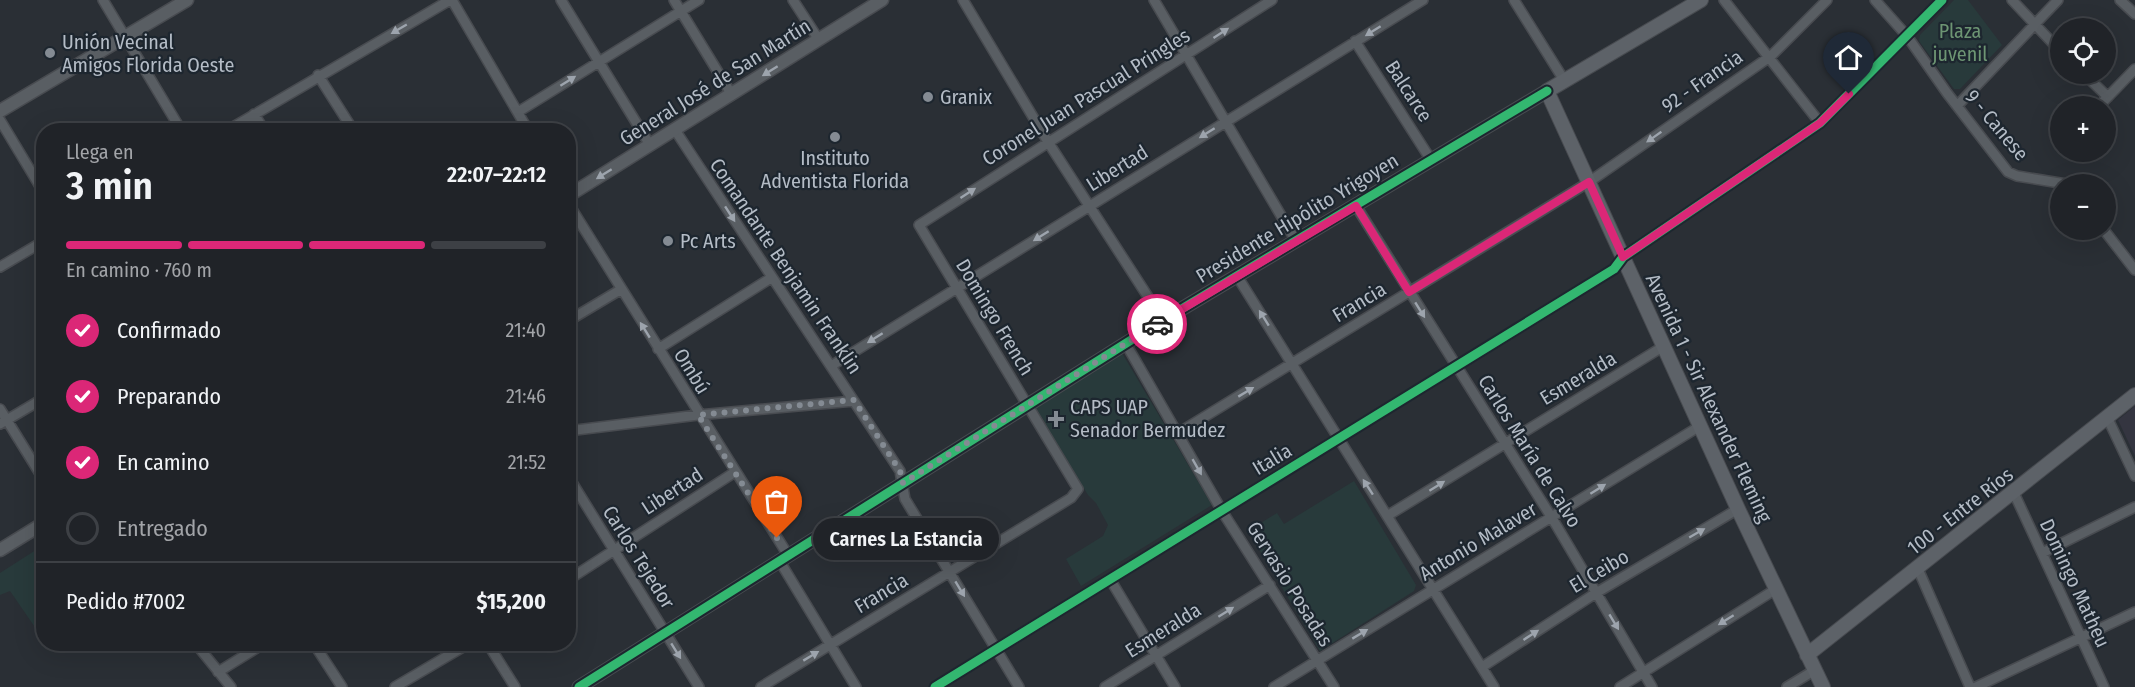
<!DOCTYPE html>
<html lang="es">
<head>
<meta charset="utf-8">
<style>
  body { margin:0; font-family:"Fira Sans Condensed",sans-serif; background:#2d2f34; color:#f1f3f6; height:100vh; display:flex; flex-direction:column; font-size:22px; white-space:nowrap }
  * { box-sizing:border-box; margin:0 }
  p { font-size:20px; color:#a2a4a8 }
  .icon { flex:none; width:33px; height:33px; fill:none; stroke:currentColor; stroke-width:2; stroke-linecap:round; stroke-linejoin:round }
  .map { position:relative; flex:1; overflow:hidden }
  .panel { position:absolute; left:36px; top:123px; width:540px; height:528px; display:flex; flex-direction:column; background:#202328; border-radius:24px; box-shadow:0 6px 24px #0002,0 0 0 2px #3d4045 }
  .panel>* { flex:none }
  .buttons { position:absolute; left:2050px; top:18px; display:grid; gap:12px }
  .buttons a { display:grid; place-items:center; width:66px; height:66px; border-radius:50%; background:#202328; box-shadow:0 6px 24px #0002,0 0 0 2px #3d4045; font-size:30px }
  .pin { position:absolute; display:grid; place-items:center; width:51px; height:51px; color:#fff; margin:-62px -26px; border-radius:50% 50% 50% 0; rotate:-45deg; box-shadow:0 0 6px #0007 }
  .pin .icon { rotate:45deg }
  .courier { position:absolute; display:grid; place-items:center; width:60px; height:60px; margin:-30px; border:4px solid #db2777; border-radius:50%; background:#fff; color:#222; box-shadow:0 2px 8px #0007 }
  .bubble { position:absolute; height:42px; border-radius:21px; background:#202328; box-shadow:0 6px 24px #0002,0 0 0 2px #3d4045; font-size:20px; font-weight:600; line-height:42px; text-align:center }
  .head em { font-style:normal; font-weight:600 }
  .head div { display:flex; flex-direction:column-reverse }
  .head { display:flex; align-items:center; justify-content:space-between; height:102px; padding:0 30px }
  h1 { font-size:39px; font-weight:600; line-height:45px }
  .bar { display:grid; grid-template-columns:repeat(4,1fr); gap:9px 6px; align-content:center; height:72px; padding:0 30px }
  .bar i { height:8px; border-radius:4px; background:#3d4045 }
  .bar .selected { background:#db2777 }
  .bar p { grid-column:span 4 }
  .line { display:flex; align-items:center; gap:15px; padding:0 30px; border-top:2px solid #3d4045 }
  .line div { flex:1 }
  ol { padding:0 30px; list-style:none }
  li { display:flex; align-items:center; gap:18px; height:66px }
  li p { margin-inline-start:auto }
  li .icon { padding:6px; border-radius:50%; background:#db2777; color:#fff; stroke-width:4 }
  li:last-child { color:#a2a4a8 }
  li i { width:33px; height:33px; border:3px solid #3d4045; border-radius:50% }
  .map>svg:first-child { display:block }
  .medical { fill:#343540 }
  .green { fill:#283a3b }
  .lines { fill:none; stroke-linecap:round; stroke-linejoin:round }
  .minor-casing { stroke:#484b50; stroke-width:12 }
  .tertiary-casing { stroke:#484b50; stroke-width:15 }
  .secondary-casing { stroke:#484b50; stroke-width:16 }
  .minor { stroke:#595e63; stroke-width:9 }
  .tertiary { stroke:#595e63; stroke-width:12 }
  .secondary { stroke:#5d6268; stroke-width:14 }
  .cycleway-casing { stroke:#1d262f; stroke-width:13 }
  .cycleway { stroke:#33b770; stroke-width:9 }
  .oneway { fill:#9da4ad }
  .done { stroke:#848b93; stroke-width:6; stroke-dasharray:0 10.8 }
  .route { stroke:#db2777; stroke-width:8 }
  .poi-dot { fill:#848b93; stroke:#1d262f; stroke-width:2 }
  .labels { text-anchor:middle; stroke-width:4.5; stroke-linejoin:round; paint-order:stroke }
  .park-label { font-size:20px; fill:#6d9573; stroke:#1d262f }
  .poi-label { font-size:20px; fill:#b4bcc6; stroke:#1d262f; text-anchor:start }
  .street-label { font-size:20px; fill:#b4bcc6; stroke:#1d262f }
</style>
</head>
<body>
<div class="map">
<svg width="2135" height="687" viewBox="0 0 2135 687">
  <rect width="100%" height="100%" fill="#2a2f35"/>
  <path class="medical" d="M2135 406V456L2118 420Z"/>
  <path class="green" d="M1954 0H1968L2002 45 1960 89H1954L1919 41 1920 35Z
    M1122 353 1212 505 1081 586 1066 559 1103 536 1108 525 1096 503 1088 495 1034 407Z
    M1354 481 1416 585 1414 591 1320 651 1248 531 1277 513 1284 524Z
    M43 535 44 634 41 636 10 591 0 595V573L39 548 35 541Z"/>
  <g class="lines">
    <g class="minor-casing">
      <path id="minor" d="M103 0 181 130
        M452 0 528 130
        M561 0 650 145
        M674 0 732 95
        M793 0 819 40
        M963 0 1048 142 1163 320
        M1154 0 1296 241
        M1514 0 1564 80
        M1724 0 1820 123
        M1875 0 1907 36 1947 93 2008 172 2017 176 2066 184
        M2012 0 2061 52
        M2120 0 2135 14
        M1355 41 1431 160
        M2084 74 2108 97
        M318 75 353 130
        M1957 106 2058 0
        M2099 106 2135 69
        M518 112 699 0
        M254 114 264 130
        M0 120 44 193
        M228 130 450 0
        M675 130 900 471 905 499 1019 687
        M568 203 788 555
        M1356 206 1552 518 1652 687
        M2104 230 2135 270
        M0 267 44 241
        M1237 276 1494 687
        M568 321 620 290
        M1126 344 1222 511 1334 687
        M658 349 771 278
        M831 366 1423 0
        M0 409 44 480
        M2107 417 2135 476
        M0 424 44 398
        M568 431 698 415 854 401
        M1178 433 1589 182 1771 56 1827 0
        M568 476 699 687
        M2014 493 2104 687
        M1387 516 1664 346
        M2042 553 2135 507
        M779 560 856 687
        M1918 569 1970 687
        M1110 579 1175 687
        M568 580 735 472
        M196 644 231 687
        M314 644 342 687
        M488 644 515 687
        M1482 667 1596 593 1738 509
        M218 672 263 644
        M395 687 468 644
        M761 687 1071 498 1078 489 919 225 1272 0
        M935 687 1614 269 1623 257 1820 123 1942 0
        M1105 687 1270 585
        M1274 687 1700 426
        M1620 687 1776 589
        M1787 687 1815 670
        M1976 687 2135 612"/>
    </g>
    <g class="tertiary-casing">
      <path id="tertiary" d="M0 111 187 0
        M568 196 882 0
        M0 550 44 523
        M579 687 1163 320 1547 91"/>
    </g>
    <g class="secondary-casing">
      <path id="secondary" d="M1701 0 1547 91 1738 509 1823 687
        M1807 655 2135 395"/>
    </g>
    <use href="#minor" class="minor"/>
    <use href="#tertiary" class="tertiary"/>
    <use href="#secondary" class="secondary"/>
    <g class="cycleway-casing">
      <path id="cycleway" d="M579 687 1163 320 1547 91
        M935 687 1614 269 1623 257 1820 123 1942 0"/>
    </g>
    <use href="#cycleway" class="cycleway"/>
  </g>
  <defs><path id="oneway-solid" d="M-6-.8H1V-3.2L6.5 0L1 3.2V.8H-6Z" transform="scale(1.5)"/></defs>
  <g class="oneway">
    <use href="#oneway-solid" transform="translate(399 29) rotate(150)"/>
    <use href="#oneway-solid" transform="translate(1373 31) rotate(148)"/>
    <use href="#oneway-solid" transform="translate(1221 33) rotate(-33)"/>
    <use href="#oneway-solid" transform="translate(770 71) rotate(148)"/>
    <use href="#oneway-solid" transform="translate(568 81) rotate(-32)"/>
    <use href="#oneway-solid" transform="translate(1207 133) rotate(148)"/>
    <use href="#oneway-solid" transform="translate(1654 137) rotate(145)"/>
    <use href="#oneway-solid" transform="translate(604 174) rotate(148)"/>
    <use href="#oneway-solid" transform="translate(968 193) rotate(-33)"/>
    <use href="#oneway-solid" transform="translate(730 214) rotate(57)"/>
    <use href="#oneway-solid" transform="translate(1041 236) rotate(148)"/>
    <use href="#oneway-solid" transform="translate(1420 310) rotate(58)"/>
    <use href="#oneway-solid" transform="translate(1264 318) rotate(-122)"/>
    <use href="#oneway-solid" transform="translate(645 330) rotate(-122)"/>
    <use href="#oneway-solid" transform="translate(875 338) rotate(148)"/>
    <use href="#oneway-solid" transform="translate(1246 392) rotate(-31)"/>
    <use href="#oneway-solid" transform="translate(1197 467) rotate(60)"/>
    <use href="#oneway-solid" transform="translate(1437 486) rotate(-32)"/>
    <use href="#oneway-solid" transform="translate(1368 487) rotate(-123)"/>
    <use href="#oneway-solid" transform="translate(1598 489) rotate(-32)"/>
    <use href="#oneway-solid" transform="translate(1697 533) rotate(-30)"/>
    <use href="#oneway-solid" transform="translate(960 589) rotate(59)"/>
    <use href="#oneway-solid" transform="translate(1226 612) rotate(-32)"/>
    <use href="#oneway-solid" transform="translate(1726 620) rotate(148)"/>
    <use href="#oneway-solid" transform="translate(1614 622) rotate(59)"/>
    <use href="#oneway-solid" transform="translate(1360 634) rotate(-31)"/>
    <use href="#oneway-solid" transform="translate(1531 635) rotate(-33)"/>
    <use href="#oneway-solid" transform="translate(676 651) rotate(58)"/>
    <use href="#oneway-solid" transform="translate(811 656) rotate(-31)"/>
  </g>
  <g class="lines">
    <path class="done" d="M777 538 698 415 854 400 900 471 903 483 1157 324"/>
    <path class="route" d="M1157 324 1356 206 1409 292 1589 182 1623 257 1820 123 1849 94"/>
  </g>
  <g class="poi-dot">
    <circle cx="50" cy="53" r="6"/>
    <circle cx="928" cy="97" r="6"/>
    <circle cx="835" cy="137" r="6"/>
    <circle cx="668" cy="241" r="6"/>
    <path d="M1053 410h6v6h6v6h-6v6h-6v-6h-6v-6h6z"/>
  </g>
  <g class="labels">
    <g class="park-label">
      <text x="1960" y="38">Plaza<tspan x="1960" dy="23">juvenil</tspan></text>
    </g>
    <g class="poi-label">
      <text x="62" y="49">Unión Vecinal<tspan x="62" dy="23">Amigos Florida Oeste</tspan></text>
      <text x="940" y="104">Granix</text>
      <text x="835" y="165" text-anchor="middle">Instituto<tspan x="835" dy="23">Adventista Florida</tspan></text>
      <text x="680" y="248">Pc Arts</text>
      <text x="1070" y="414">CAPS UAP<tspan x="1070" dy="23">Senador Bermudez</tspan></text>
    </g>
    <g class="street-label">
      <text transform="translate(1702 81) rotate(-35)" y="7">92 - Francia</text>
      <text transform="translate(715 82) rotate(-32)" y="7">General José de San Martín</text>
      <text transform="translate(1409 91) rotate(57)" y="7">Balcarce</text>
      <text transform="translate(1086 97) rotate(-32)" y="7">Coronel Juan Pascual Pringles</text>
      <text transform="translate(1997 125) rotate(50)" y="7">9 - Canese</text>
      <text transform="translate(1117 168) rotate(-32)" y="7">Libertad</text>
      <text transform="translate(1297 218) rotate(-31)" y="7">Presidente Hipólito Yrigoyen</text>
      <text transform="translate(786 266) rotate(56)" y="7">Comandante Benjamin Franklin</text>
      <text transform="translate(1359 302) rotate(-31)" y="7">Francia</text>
      <text transform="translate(995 317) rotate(59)" y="7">Domingo French</text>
      <text transform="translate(692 371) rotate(58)" y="7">Ombú</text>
      <text transform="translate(1578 378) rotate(-31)" y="7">Esmeralda</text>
      <text transform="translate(1709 398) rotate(65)" y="7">Avenida 1 - Sir Alexander Fleming</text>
      <text transform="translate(1530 451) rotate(58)" y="7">Carlos María de Calvo</text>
      <text transform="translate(1272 459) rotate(-31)" y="7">Italia</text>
      <text transform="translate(672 491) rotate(-33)" y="7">Libertad</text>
      <text transform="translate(1960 511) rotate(-38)" y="7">100 - Entre Ríos</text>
      <text transform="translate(1478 541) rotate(-31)" y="7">Antonio Malaver</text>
      <text transform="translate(639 557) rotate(58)" y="7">Carlos Tejedor</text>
      <text transform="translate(1599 571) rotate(-31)" y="7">El Ceibo</text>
      <text transform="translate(2075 583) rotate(65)" y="7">Domingo Matheu</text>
      <text transform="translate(1290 584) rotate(58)" y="7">Gervasio Posadas</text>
      <text transform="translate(881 593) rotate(-31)" y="7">Francia</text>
      <text transform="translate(1163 630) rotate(-32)" y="7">Esmeralda</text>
    </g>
  </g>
</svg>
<div class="buttons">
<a><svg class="icon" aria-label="locate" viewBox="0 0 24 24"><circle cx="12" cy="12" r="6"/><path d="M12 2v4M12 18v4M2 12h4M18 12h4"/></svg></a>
<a>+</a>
<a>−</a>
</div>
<div class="pin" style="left:777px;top:538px;background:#ea580c"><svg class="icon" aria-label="bag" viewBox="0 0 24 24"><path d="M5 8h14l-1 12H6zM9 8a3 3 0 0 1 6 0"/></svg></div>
<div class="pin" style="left:1849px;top:94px;background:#1f2937"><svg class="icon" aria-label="home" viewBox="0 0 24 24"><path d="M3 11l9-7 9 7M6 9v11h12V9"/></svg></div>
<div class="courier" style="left:1157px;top:324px"><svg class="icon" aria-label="car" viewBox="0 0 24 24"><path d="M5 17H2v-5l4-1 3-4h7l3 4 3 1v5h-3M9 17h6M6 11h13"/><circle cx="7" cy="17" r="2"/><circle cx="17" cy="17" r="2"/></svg></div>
<div class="bubble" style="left:813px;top:518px;width:186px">Carnes La Estancia</div>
<section class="panel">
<div class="head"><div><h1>3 min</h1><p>Llega en</p></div><em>22:07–22:12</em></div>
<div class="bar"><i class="selected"></i><i class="selected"></i><i class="selected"></i><i></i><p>En camino · 760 m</p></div>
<ol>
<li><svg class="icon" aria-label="check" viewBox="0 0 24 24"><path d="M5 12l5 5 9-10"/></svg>Confirmado<p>21:40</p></li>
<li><svg class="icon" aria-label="check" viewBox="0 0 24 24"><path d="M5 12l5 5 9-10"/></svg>Preparando<p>21:46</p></li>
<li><svg class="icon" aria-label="check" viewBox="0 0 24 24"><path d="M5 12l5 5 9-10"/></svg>En camino<p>21:52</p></li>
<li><i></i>Entregado</li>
</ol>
<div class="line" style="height:78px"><div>Pedido #7002</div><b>$15,200</b></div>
</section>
</div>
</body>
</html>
